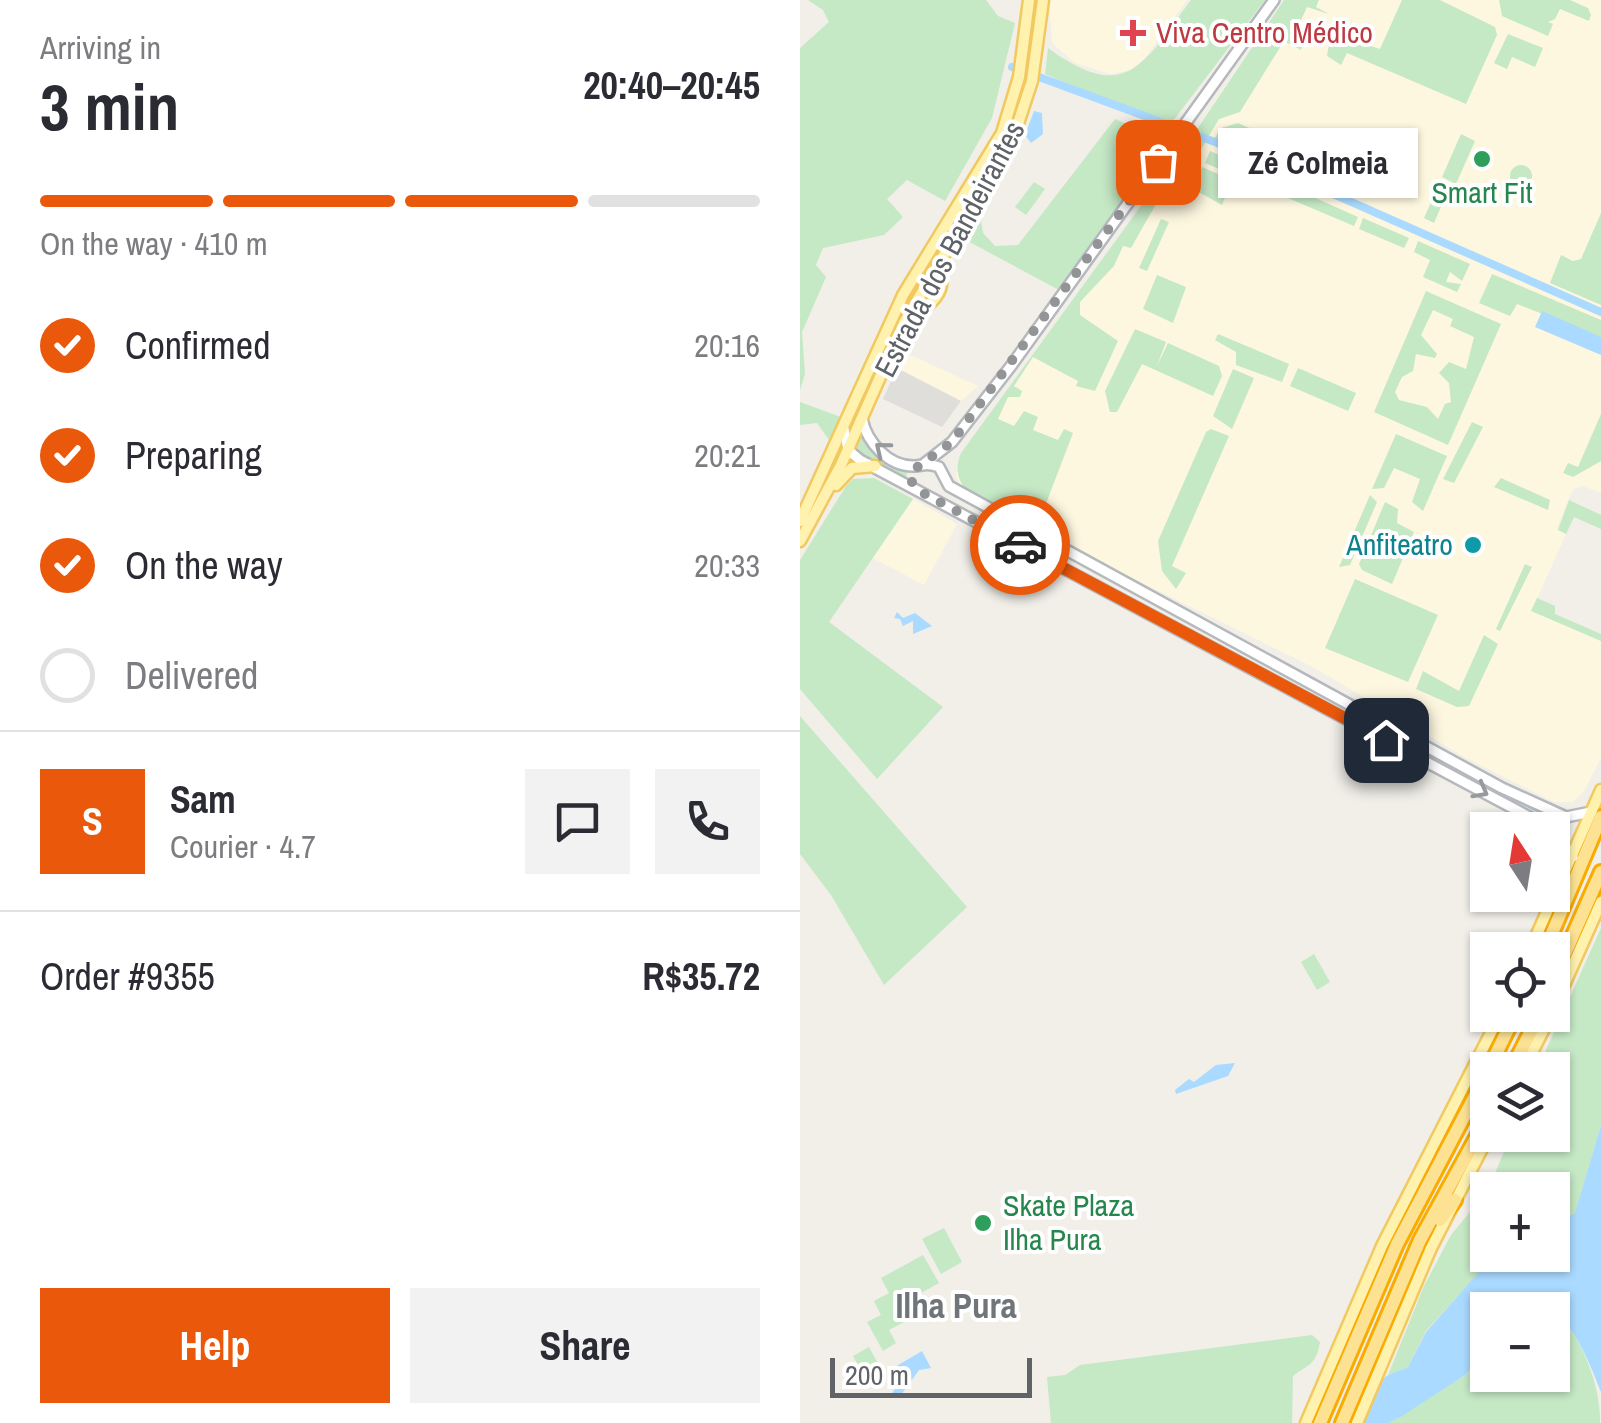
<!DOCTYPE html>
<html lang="en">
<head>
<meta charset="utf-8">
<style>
  body { margin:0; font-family:"Archivo Narrow",sans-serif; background:#f2f2f3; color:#2b2b33; height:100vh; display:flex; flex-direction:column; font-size:38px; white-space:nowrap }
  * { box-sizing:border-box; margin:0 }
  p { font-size:32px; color:#7c7c81 }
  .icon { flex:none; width:55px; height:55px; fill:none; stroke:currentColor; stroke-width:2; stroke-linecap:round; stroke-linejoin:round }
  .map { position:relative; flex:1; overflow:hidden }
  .panel { display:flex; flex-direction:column; background:#fff; width:800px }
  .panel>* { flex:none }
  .needle { width:65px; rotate:348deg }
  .tools { position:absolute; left:670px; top:812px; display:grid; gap:20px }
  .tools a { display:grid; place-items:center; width:100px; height:100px; border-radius:0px; background:#fff; box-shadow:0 2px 8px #0004; font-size:50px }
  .scale { position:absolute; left:30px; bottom:25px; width:202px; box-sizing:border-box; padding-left:10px; border:5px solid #5f6368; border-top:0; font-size:28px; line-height:35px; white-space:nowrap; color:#5f6368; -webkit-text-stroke:8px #fff; paint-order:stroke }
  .pin { position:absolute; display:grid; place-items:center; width:85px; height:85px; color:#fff; margin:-42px; border-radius:20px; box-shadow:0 5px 15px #0006 }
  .courier { position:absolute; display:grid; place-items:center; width:100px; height:100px; margin:-50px; border:8px solid #ea580c; border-radius:50%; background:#fff; color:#222; box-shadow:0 2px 12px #0007 }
  .bubble { position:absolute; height:70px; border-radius:0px; background:#fff; box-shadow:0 2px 8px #0004; font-size:32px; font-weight:800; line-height:70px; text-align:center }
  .summary em { font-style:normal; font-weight:800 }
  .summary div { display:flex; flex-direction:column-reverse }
  .summary { display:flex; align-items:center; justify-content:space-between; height:170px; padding:0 40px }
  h1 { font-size:65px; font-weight:800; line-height:75px }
  .bar { display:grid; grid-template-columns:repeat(4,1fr); gap:15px 10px; align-content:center; height:120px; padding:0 40px }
  .bar i { height:12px; border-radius:8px; background:#e1e1e2 }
  .bar .active { background:#ea580c }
  .bar p { grid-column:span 4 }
  .line { display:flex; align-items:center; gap:25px; padding:0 40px; border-top:2px solid #e1e1e2 }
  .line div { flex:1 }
  .round { display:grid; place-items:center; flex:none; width:105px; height:105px; border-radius:0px; background:#f2f2f3 }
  ol { padding:0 40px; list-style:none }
  li { display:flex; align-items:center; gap:30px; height:110px }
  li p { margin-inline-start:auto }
  li .icon { padding:10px; border-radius:50%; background:#ea580c; color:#fff; stroke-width:4 }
  li:last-child { color:#7c7c81 }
  li i { width:55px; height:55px; border:5px solid #e1e1e2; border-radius:50% }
  .cta { display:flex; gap:20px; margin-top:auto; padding:20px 40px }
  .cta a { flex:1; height:115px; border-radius:0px; background:#ea580c; color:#fff; font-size:40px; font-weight:800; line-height:115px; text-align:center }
  .cta a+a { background:#f2f2f3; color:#2b2b33 }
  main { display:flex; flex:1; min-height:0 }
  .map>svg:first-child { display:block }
  .commercial { fill:#fef7e0 }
  .industrial { fill:#e0deda }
  .green { fill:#c5e8c5; fill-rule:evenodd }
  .water { fill:#aadaff }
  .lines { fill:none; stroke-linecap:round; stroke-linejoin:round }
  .stream { stroke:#aadaff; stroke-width:2.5 }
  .canal { stroke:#aadaff; stroke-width:8 }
  .minor-casing { stroke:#b5b8bc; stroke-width:14 }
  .major-casing { stroke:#f2c960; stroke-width:15 }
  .highway-casing { stroke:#f9ab00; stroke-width:18 }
  .minor { stroke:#fff; stroke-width:9 }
  .major { stroke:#fff2af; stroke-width:10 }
  .highway { stroke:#fde293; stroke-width:12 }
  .oneway { stroke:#979a9d }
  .done { stroke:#929495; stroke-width:10; stroke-dasharray:0 18 }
  .route { stroke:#ea580c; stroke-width:12 }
  .health-dot { fill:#e0444e; stroke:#fff; stroke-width:4 }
  .leisure-dot { fill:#2e9e5b; stroke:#fff; stroke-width:4 }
  .culture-dot { fill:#0f9aa8; stroke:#fff; stroke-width:4 }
  .labels { text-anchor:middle; stroke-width:8; stroke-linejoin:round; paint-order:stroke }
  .health-label { font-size:30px; fill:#be3a42; stroke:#fff; text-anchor:start }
  .leisure-label { font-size:30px; fill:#27864d; stroke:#fff }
  .street-label { font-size:30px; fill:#5f6368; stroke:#fff }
  .culture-label { font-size:30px; fill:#0d838f; stroke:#fff; text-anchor:end }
  .quarter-label { font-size:35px; font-weight:bold; fill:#70757a; stroke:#fff }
</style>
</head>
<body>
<main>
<section class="panel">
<div class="summary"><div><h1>3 min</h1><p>Arriving in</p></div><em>20:40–20:45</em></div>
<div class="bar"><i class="active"></i><i class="active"></i><i class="active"></i><i></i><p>On the way · 410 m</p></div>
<ol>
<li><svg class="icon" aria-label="check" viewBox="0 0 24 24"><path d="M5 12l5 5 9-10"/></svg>Confirmed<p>20:16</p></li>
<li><svg class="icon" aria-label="check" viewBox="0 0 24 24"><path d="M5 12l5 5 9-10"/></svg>Preparing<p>20:21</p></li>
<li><svg class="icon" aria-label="check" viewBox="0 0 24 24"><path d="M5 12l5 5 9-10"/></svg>On the way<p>20:33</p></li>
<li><i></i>Delivered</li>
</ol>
<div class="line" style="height:180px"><b class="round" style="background:#ea580c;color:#fff">S</b><div><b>Sam</b><p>Courier · 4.7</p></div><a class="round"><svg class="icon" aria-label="chat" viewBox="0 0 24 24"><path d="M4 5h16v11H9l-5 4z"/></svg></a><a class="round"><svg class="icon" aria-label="phone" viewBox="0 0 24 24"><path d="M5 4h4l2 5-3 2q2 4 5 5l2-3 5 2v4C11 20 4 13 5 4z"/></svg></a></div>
<div class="line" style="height:130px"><div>Order #9355</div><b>R$35.72</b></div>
<div class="cta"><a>Help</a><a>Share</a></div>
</section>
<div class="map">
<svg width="801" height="1423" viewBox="0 0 801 1423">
  <rect width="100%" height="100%" fill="#f1efe8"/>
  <path class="commercial" d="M249 0H387L344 59 331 70 310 74 275 63 252 43Z
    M484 0H801V493L783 486 773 489 757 528 766 534 732 610 801 641V758L784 791 773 802H754L666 758 513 667 255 540 259 522 160 486 156 475 161 453 383 149Z
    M106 353 178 386 161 401 97 368Z
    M113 499 157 524 124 585 73 558Z"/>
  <path class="industrial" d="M97 368 161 401 142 427 83 399Z"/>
  <path class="green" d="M8 0H186L198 16 215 23 192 118 145 201 107 180 87 199 103 217 84 235 23 248 16 265 26 277 2 332 5 374 0 390V48L29 22 23 10Z
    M391 0H465L373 121 361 122 245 74 248 48C327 106 344 63 391 0Z
    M484 0H519L516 7 529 14 507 7 492 40 504 42 501 50 484 41 440 112 419 119 399 153 385 147Z
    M602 0H640L695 27 697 35 666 104 547 53 541 65 527 56 530 38 536 35 580 49Z
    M699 0H770L788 8 791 15 789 21 760 9 755 19 748 22 753 24 748 36 702 16Z
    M708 34 743 48 735 67 712 57 707 69 694 63Z
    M315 119 349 134 331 152 335 159 325 173 337 181 259 290 164 239 180 214 183 233 195 246 218 245Z
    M438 123 474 139 475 149 500 159 494 173 415 138 421 128Z
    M661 134 675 141 656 184 642 177Z
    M381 151 387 154 388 165 394 161 389 176 386 170 377 167 331 248 323 246 314 266 280 302V315L318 341 295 391 276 386 278 381 233 357 214 386 222 391 220 397H208L198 419 214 426 224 411 238 417 233 430 258 440 264 429 273 433 242 514 230 525C200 510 143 496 161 453Z
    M410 151 558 217 554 226 405 163Z
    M710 176a11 11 0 1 1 22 0a11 11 0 1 1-22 0Z
    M402 167 432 180 422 205 395 190Z
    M641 180 655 186 650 196 646 195 634 223 624 218Z
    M234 182 245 189 226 215 215 207Z
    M801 213V305L750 283 761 255 773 261 781 259Z
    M563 218 609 238 604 248 559 229Z
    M361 219 369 222 347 271 339 268Z
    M618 241 670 264 662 281 650 272 646 282 661 284 657 292 623 277 630 260 614 252Z
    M692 274 801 320V337L717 304 710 316 679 303Z
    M357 275 386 287 373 323 343 309Z
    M626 291 701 324 648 445 574 412ZM633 310 653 319 650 326 674 337 666 369 649 362 639 373 649 383 651 402 645 404 638 419 627 407 599 400 595 392 602 377 613 371 616 354 635 358 637 354 621 335Z
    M335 329 366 342 357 366 368 343 419 366 422 376 413 396 342 364 317 412H310L305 391Z
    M418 334 489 364 482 382 436 365V352L415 340Z
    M498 368 556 393 548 411 490 386Z
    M433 369 454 378 432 429 413 416Z
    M0 402 41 417 29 440 17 423 0 425Z
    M801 414V461L773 477 763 473 768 463 778 467Z
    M672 422 683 427 654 483 643 479Z
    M411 429 429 436 372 566 386 573 376 589 362 571 358 541 406 432Z
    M61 431 78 455 108 468 106 479 55 451Z
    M596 434 647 456 623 511 612 502 620 479 594 468 584 488 572 489Z
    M74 478 113 499 29 622 143 707 77 779 0 689V560L46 486 53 479Z
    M701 478 750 500 748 510 694 487Z
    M570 495 577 502 550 565 539 567Z
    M769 500 801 515V529L774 517 766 534 758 530Z
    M585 502 598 509 597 523 614 532 592 584 562 570 559 564Z
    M725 564 732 567 700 631 696 629Z
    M555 579 638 615 608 682 525 648Z
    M737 598 755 606V614L801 634V641L731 611Z
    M684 635 698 644 669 706 657 707 616 689 623 671 659 691Z
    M0 716 167 907 84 985 31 895 0 854Z
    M801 928V1125L775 1214 753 1225 752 1190H688L711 1135H752V1070H737Z
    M514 954 530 982 517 990 501 962Z
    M688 1190V1255H695L626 1331 608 1367 588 1375 624 1286 651 1235Z
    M144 1228 162 1262 141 1274 122 1239Z
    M123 1255 139 1283 96 1307 104 1322 89 1330 96 1343 83 1351 67 1322 81 1315 74 1301 89 1293 81 1278Z
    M752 1307C780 1333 801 1384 800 1423H588L665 1375 687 1353 688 1375H752V1310H741Z
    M512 1335 520 1342C516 1366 508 1364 493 1376L492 1423H251L247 1377 265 1375 280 1365Z
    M69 1347 82 1371 66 1380 53 1356Z"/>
  <path class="water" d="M234 111 242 113 243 134 231 143 225 135Z
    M742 311 801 337V355L735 327Z
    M97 612 103 618 115 613 132 626 113 634V621L103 626 100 619 94 618Z
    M435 1063 428 1076 376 1094 375 1090 389 1079 394 1082 416 1065Z
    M801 1125V1392C789 1361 776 1330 752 1307L688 1310 687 1353 665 1375 602 1416 588 1423H540L554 1401 588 1375 608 1367 626 1332 693 1256 752 1255 753 1225 775 1213Z
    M122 1351 131 1368 119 1370 101 1395H91L98 1384 95 1367Z"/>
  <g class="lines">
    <path class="stream" d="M300 583 492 685
      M507 693 764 825"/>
    <path class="canal" d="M212 67 415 142 801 312"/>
    <g class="minor-casing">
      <path id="minor" d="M62 419C67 442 88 467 115 466 125 465 128 463 139 467L149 486
        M44 429 48 450 60 460 752 829 773 857
        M125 463 152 442 211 366 474 0
        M149 486 702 788 766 817 791 812"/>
    </g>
    <g class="major-casing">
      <path id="major" d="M109 319C128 307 151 291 137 267
        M36 485 52 468 75 466
        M0 521 103 295 202 133 219 77 229 0
        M0 541 41 465 104 323 214 136 232 81 243 0
        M730 950 801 790
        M752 1012 801 902
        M723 1070 751 1015
        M506 1423 582 1246 700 1015
        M557 1423 631 1248 689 1135"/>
    </g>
    <g class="highway-casing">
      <path id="highway" d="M745 950 801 817
        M752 983 801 872
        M688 1070 715 1015
        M711 1070 739 1015
        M640 1220 655 1200
        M520 1423 597 1244 688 1071
        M542 1423 620 1240 688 1116"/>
    </g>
    <use href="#minor" class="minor"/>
    <use href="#major" class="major"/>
    <use href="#highway" class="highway"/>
  </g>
  <defs><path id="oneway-chevron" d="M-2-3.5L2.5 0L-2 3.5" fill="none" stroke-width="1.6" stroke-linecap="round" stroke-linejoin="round" transform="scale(2.5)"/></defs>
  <g class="oneway">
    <use href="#oneway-chevron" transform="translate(82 449) rotate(-141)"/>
    <use href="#oneway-chevron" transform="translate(681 791) rotate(29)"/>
  </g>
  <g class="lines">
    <path class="done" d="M220 545 123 493 112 483V471L152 442 358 162"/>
    <path class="route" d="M220 545 586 740"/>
  </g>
  <path class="health-dot" d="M328 18h10v10h10v10h-10v10h-10v-10h-10v-10h10z"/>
  <g class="leisure-dot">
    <circle cx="682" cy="159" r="10"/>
    <circle cx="183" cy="1223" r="10"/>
  </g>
  <circle class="culture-dot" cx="673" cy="545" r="10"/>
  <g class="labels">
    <g class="health-label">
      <text x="356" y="43">Viva Centro Médico</text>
    </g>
    <g class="leisure-label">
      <text x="682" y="203">Smart Fit</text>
      <text x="203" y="1216" text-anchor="start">Skate Plaza<tspan x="203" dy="34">Ilha Pura</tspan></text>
    </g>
    <g class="street-label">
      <text transform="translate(150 249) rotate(-62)" y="10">Estrada dos Bandeirantes</text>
    </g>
    <g class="culture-label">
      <text x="653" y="555">Anfiteatro</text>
    </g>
    <g class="quarter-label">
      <text x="156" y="1318">Ilha Pura</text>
    </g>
  </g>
</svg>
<div class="tools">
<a><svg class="needle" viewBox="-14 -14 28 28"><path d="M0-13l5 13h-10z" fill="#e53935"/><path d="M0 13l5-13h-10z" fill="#7c7c81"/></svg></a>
<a><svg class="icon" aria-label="locate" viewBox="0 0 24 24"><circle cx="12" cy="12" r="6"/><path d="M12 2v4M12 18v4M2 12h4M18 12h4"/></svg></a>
<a><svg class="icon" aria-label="layers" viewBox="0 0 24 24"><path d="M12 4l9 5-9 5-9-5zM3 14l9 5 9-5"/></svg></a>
<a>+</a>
<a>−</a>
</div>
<div class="scale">200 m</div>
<div class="pin" style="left:358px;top:162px;background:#ea580c"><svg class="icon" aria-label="bag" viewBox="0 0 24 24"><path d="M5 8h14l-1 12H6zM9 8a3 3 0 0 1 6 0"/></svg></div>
<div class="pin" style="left:586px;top:740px;background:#1f2937"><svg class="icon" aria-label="home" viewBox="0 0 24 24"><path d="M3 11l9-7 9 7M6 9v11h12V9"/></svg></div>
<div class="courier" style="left:220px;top:545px"><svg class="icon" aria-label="car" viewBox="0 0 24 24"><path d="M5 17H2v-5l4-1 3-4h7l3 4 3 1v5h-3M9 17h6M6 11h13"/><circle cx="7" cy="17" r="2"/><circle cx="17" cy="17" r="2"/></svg></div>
<div class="bubble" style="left:418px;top:128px;width:200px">Zé Colmeia</div>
</div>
</main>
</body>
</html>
